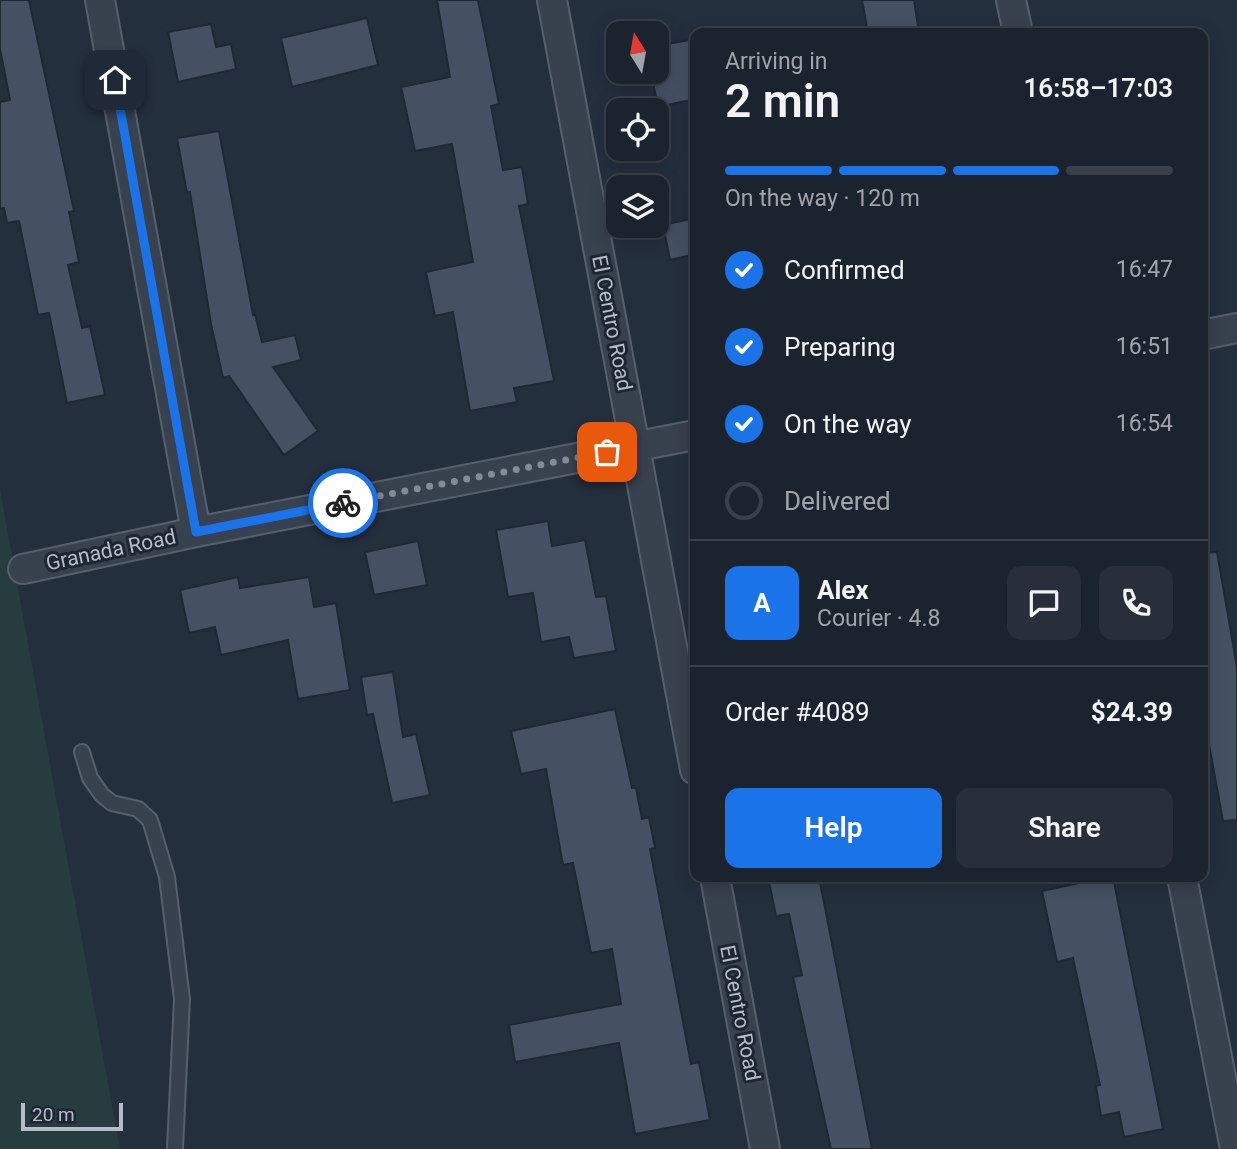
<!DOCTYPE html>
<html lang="en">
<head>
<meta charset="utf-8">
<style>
  body { margin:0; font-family:Roboto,sans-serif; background:#282f3a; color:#f1f3f6; height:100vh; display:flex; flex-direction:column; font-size:26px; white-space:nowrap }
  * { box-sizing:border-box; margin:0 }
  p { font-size:23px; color:#a0a4aa }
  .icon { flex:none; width:38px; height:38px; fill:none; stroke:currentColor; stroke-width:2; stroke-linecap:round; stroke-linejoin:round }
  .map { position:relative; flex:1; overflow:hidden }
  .sheet { position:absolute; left:690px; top:28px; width:518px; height:854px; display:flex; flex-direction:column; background:#1b232e; border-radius:14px; box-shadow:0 4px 18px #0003,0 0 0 2px #39404a }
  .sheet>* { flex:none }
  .needle { width:46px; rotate:349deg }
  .controls { position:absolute; left:606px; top:21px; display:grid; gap:14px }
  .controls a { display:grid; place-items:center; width:63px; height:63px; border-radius:14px; background:#1b232e; box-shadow:0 4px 18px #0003,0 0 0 2px #39404a; font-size:35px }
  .scale { position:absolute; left:21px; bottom:18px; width:102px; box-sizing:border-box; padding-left:7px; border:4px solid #b4bcc9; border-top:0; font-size:19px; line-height:24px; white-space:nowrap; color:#b4bcc9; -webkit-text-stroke:5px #1d2633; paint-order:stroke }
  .pin { position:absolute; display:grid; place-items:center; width:60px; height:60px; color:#fff; margin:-30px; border-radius:14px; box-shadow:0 4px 10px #0006 }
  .courier { position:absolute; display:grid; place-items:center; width:70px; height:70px; margin:-35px; border:5px solid #1a73e8; border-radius:50%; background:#fff; color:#222; box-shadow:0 2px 9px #0007 }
  .head em { font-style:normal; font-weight:600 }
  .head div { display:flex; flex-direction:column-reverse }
  .head { display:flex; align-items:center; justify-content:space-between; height:119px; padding:0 35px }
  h1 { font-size:46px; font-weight:600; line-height:52px }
  .bar { display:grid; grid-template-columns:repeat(4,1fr); gap:10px 7px; align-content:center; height:84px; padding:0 35px }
  .bar i { height:9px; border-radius:5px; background:#39404a }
  .bar .active { background:#1a73e8 }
  .bar p { grid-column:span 4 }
  .line { display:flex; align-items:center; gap:18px; padding:0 35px; border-top:2px solid #39404a }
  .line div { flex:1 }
  .round { display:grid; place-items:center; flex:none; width:74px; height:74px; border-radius:14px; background:#282f3a }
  ol { padding:0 35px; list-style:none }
  li { display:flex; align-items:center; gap:21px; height:77px }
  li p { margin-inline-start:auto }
  li .icon { padding:7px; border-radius:50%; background:#1a73e8; color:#fff; stroke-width:4 }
  li:last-child { color:#a0a4aa }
  li i { width:38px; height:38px; border:4px solid #39404a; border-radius:50% }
  .button { display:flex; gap:14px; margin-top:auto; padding:14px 35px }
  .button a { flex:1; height:80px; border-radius:14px; background:#1a73e8; color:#fff; font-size:28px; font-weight:600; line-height:80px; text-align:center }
  .button a+a { background:#282f3a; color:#f1f3f6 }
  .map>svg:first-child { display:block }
  .green { fill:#263c3f }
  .building { fill:#455162; stroke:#1f2835; stroke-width:2 }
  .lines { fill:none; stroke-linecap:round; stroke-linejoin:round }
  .service-casing { stroke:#565f6c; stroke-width:18 }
  .minor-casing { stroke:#565f6c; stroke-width:32 }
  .service { stroke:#38414e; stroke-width:14 }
  .minor { stroke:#38414e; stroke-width:28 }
  .done { stroke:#828b98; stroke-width:7; stroke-dasharray:0 12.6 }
  .route { stroke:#1a73e8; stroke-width:9 }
  .labels { text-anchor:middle; stroke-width:6; stroke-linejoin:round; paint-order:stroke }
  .street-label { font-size:21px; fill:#b4bcc9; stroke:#1d2633 }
</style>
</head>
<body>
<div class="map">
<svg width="1237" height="1149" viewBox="0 0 1237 1149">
  <rect width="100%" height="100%" fill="#242f3e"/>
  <path class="green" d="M0 490 120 1149H0Z"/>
  <path class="building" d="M0 0H29L74 211 69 212 79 262 68 265 82 328 90 326 105 395 67 403 49 313 38 315 19 221 7 223 4 208 0 209V102L10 100 0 49Z
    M437 0H478L499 104 491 106 503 170 522 167 528 204 519 206 554 381 514 388 517 402 470 411 453 312 435 316 426 272 473 262 452 144 415 151 401 87 450 77Z
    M862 0H914L919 33H868Z
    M367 18 378 65 292 87 281 38Z
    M211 24 216 47 231 44 236 69 178 82 168 32Z
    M695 39V99L658 107 651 72H656V46Z
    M219 131 253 315 255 314 262 342 295 335 301 360 273 367 318 431 284 455 229 376 223 378 211 324 190 192 187 193 177 138Z
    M695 218V254L670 260 663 225Z
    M548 521 552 546 585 540 596 597 606 596 616 651 574 658 569 637 541 642 533 593 508 597 496 530Z
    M418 541 427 585 374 595 365 552Z
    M1217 552 1237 667V820L1223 821 1202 706V553Z
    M238 577 240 588 309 577 314 607 336 603 350 690 298 699 288 640 221 655 215 627 189 633 180 590Z
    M393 672 403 737 416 734 430 795 392 803 373 714 367 715 361 677Z
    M615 709 632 788H636L642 819 649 817 655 848 650 849 691 1064 699 1062 710 1120 635 1134 619 1043 515 1062 509 1025 621 1004 612 949 591 953 573 863 563 865 546 769 521 774 511 731Z
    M768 877H819L872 1149H831L793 977 802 975 789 914 776 916Z
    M1107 877H1113L1163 1129 1124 1137 1119 1112 1101 1116 1096 1086 1100 1085 1073 958 1057 962 1042 891Z"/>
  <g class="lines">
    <g class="service-casing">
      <path id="service" d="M82 752 90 778 102 795 112 803 138 809 150 820 167 877 182 999 175 1149"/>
    </g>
    <g class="minor-casing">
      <path id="minor" d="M100 0 196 532
        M552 0 695 770
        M1011 0 1018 33
        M1202 335 1237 328
        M23 569 196 532 695 435
        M715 877 765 1149
        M1182 877 1235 1149"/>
    </g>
    <use href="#service" class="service"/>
    <use href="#minor" class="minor"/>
  </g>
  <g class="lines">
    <path class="done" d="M343 503 607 452"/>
    <path class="route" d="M115 80 196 532 343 503"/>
  </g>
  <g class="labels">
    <g class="street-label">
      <text transform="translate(612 323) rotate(79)" y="7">El Centro Road</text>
      <text transform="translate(111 550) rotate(-12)" y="7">Granada Road</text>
      <text transform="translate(740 1013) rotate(79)" y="7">El Centro Road</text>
    </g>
  </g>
</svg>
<div class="controls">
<a><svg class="needle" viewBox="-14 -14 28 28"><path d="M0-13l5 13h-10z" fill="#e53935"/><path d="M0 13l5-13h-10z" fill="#a0a4aa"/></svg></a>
<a><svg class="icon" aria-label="locate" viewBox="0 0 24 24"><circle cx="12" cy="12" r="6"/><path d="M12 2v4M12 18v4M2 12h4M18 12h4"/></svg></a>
<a><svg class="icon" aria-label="layers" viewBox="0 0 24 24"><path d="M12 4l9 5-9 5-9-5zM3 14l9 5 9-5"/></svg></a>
</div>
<div class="scale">20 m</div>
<div class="pin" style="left:607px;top:452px;background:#ea580c"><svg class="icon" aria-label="bag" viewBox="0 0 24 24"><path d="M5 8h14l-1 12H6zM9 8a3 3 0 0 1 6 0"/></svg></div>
<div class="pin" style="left:115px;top:80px;background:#1f2937"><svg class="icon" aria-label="home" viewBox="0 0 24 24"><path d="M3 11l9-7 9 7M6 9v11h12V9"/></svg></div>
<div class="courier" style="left:343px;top:503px"><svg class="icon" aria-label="bike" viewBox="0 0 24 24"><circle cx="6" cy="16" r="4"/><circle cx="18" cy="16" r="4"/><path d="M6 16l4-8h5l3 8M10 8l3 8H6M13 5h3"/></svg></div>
<section class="sheet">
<div class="head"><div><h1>2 min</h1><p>Arriving in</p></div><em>16:58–17:03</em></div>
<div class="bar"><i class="active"></i><i class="active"></i><i class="active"></i><i></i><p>On the way · 120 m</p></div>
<ol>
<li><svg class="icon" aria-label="check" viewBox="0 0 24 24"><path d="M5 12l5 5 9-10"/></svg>Confirmed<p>16:47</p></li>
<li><svg class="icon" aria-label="check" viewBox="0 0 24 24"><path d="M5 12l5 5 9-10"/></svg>Preparing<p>16:51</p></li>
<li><svg class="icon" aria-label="check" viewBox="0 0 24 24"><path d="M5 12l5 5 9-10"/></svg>On the way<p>16:54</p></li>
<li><i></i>Delivered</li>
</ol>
<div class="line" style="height:126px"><b class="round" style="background:#1a73e8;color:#fff">A</b><div><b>Alex</b><p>Courier · 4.8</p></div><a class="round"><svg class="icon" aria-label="chat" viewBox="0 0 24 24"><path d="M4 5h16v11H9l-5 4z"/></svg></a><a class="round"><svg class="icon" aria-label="phone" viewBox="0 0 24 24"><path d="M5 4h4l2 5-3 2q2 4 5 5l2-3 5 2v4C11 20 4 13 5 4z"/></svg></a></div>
<div class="line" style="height:91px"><div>Order #4089</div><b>$24.39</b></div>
<div class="button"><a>Help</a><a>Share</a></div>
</section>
</div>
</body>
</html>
